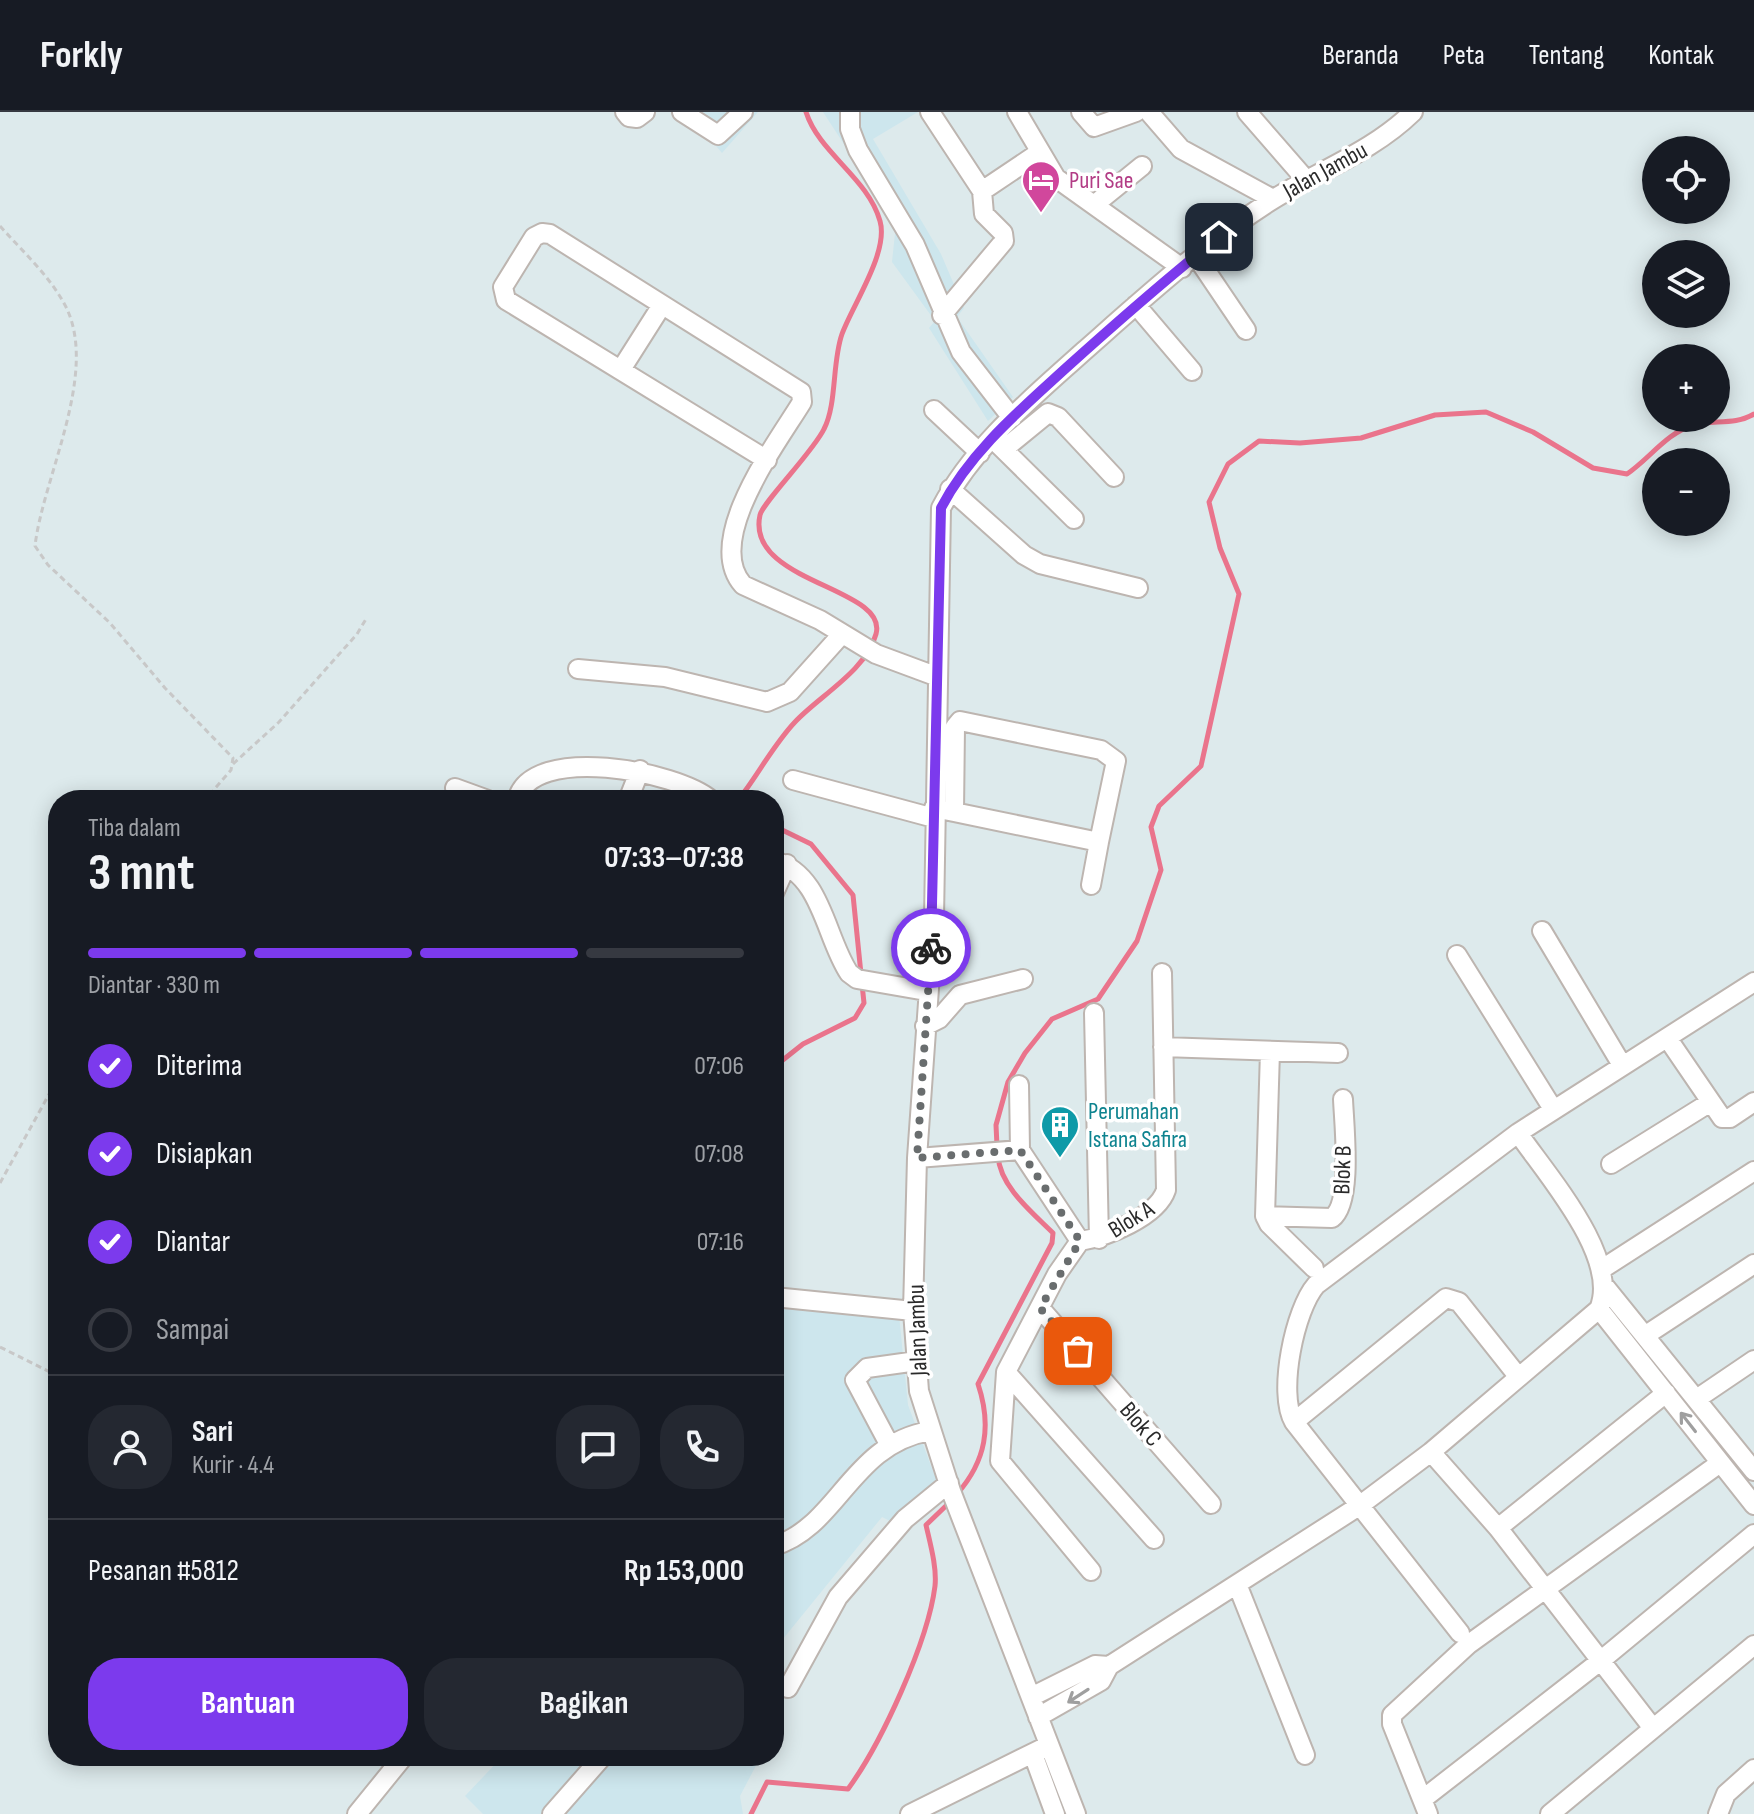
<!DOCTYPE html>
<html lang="id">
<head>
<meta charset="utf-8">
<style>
  body { margin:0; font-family:"Sofia Sans Condensed",sans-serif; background:#242831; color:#f1f3f6; height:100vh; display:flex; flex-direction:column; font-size:30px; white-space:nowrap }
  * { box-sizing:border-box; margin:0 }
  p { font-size:26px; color:#9ea1a6 }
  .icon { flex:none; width:44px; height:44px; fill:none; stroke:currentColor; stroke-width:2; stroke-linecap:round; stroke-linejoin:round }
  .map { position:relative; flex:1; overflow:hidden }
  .drawer { position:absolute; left:48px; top:678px; width:736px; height:976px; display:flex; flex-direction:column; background:#171b24; border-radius:32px; box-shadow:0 4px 20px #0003 }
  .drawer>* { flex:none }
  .buttons { position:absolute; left:1642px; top:24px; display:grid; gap:16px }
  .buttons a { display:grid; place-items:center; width:88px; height:88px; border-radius:50%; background:#171b24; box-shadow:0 4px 20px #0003; font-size:40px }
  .pin { position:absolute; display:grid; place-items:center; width:68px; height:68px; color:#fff; margin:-34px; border-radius:16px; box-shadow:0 4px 12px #0006 }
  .courier { position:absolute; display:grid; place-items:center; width:80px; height:80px; margin:-40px; border:6px solid #7c3aed; border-radius:50%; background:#fff; color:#222; box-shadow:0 2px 10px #0007 }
  .summary em { font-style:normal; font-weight:700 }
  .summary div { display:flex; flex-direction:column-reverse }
  .summary { display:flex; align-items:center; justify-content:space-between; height:136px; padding:0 40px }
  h1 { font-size:52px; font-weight:700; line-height:60px }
  .bar { display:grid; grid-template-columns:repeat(4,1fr); gap:12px 8px; align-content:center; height:96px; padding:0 40px }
  .bar i { height:10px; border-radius:6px; background:#363941 }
  .bar .on { background:#7c3aed }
  .bar p { grid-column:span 4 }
  .line { display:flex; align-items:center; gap:20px; padding:0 40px; border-top:2px solid #363941 }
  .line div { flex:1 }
  .round { display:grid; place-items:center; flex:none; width:84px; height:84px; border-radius:32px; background:#242831 }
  ol { padding:0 40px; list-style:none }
  li { display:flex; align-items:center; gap:24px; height:88px }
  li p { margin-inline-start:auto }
  li .icon { padding:8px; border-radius:50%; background:#7c3aed; color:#fff; stroke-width:4 }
  li:last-child { color:#9ea1a6 }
  li i { width:44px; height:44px; border:4px solid #363941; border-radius:50% }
  .action { display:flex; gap:16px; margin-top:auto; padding:16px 40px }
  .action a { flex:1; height:92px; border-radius:32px; background:#7c3aed; color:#fff; font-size:32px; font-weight:700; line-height:92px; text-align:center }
  .action a+a { background:#242831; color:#f1f3f6 }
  header { display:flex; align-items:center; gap:48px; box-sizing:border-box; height:112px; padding:0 40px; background:#171b24; border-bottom:2px solid #363941 }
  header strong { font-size:38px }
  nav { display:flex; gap:44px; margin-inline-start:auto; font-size:28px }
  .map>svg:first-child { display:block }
  .education { fill:#cde6ed }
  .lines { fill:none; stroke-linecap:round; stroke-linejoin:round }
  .stream { stroke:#ea748c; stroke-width:5 }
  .minor-casing { stroke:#bdb5b0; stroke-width:22 }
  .path { stroke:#c8c8c8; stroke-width:3; stroke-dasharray:6 4; stroke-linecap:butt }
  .minor { stroke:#fff; stroke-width:18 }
  .oneway { stroke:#9f9f9f }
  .done { stroke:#696d6e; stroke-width:8; stroke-dasharray:0 14.4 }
  .route { stroke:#7c3aed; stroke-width:10 }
  .labels { text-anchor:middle; stroke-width:7; stroke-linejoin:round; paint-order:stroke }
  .street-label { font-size:24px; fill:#2a2a2a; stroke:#fff }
  .hotel-label { font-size:24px; fill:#b23c85; stroke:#fff; text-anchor:start }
  .culture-label { font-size:24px; fill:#0d838f; stroke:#fff; text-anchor:start }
</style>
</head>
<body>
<header>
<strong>Forkly</strong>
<nav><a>Beranda</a><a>Peta</a><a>Tentang</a><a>Kontak</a></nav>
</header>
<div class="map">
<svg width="1754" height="1702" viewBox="0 0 1754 1702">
  <rect width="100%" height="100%" fill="#ddeaec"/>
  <path class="education" d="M687 0H758L722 41Z
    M823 0H918L873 27 941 142 964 196 957 205 1013 285 988 309 929 216 935 209 892 150 896 112Z
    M789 1190 899 1203 908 1293 939 1375 896 1412 882 1405 774 1538V1207Z
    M503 1644H761L740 1684 743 1702H483L465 1684Z"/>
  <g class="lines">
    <path class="stream" d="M743 688 745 679C761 657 776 630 795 610 819 584 866 559 876 522 889 475 745 471 760 403 763 390 813 340 824 317 837 292 832 250 842 222 853 192 889 140 880 109 868 66 819 41 806 0
      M774 714 811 732 853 783 861 862
      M774 955 803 932 855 906 864 891 862 872
      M997 1034 996 1013 1008 970 1025 941 1052 907 1098 887 1137 829 1161 758 1151 715 1159 694 1201 654 1239 482 1220 436 1209 390 1228 352 1259 329 1300 331 1361 326 1435 303 1486 300 1533 320 1593 356 1627 362C1649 347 1667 321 1693 313 1713 307 1734 314 1754 302
      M957 1382C986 1349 992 1314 978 1272L1052 1131 1053 1121C1033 1101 1000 1075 998 1044
      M751 1702 767 1670 848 1677C881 1632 928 1530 935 1474 937 1455 930 1431 926 1413L950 1390"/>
    <g class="minor-casing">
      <path id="minor" d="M625 0 629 5 637 6 645 0
        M682 0 718 23 743 0
        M850 0V17L858 38 915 133 961 240 1012 306
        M930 0 982 79
        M1017 0 1056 66 1182 156
        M1081 0 1094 15 1136 0
        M1149 0 1181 37 1273 87
        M1247 0 1307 69
        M1094 93 1142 54
        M1196 144 1246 218
        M1136 193 1192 259
        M942 203 1004 129 1003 121 984 102 982 79 1040 40
        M622 256 662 193
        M934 298 980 341
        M996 330 1074 407
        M1004 337 1048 301 1058 305 1114 365
        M767 348 506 188 503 175 534 125 542 121 550 122 801 280 802 290C777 331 703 428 743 473L820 508 876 542 938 565
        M950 377 1024 443 1040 452 1138 476
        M578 557 665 565 767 590 790 580 842 522
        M793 668 934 706
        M455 676 488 688
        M517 688C531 631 677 659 711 688
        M628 688 640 658
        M934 696 954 700 1099 730 1116 649 1101 638 960 609 955 615 954 700
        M774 749C822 762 825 825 849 861L857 867 926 879
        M1091 773 1099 730
        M774 781 787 752
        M1542 819 1622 953
        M1457 843 1553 997
        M1094 901 1099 1127
        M925 914 939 907 960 883 1023 867
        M1668 927 1722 1006H1730L1754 990
        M1163 935 1338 941
        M1270 939 1265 1104 1332 1106C1353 1091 1344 1013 1343 987
        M1019 973 1020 1038 1080 1129C1106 1125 1157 1105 1166 1078L1162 861
        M917 1046 1020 1038
        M1611 1052 1709 991
        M1265 1104 1269 1112 1314 1156
        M1080 1129 1057 1162 1006 1260 1000 1349 1091 1459
        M1602 1157 1754 1059
        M1606 1176 1754 1359
        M774 1185 913 1199
        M1040 1196 1211 1392
        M1599 1197 1754 1393
        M1646 1223 1754 1152
        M1006 1260 1154 1427
        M1698 1286 1754 1248
        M1294 1310C1277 1281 1295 1197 1316 1173L1518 1021 1754 870
        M889 1332 855 1268 867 1256 917 1249
        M1431 1340 1498 1416 1652 1615
        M1498 1416 1666 1281
        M774 1434C838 1415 851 1332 930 1319
        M1237 1472 1305 1643
        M1460 1521 1294 1310 1446 1186 1459 1190 1517 1263
        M788 1576 838 1485 905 1407 949 1371
        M1031 1585 1095 1553 1109 1554
        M1038 1605 1101 1569 1109 1554 1359 1394 1431 1340 1599 1197C1621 1146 1546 1062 1518 1021
        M1033 1642 1055 1702
        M1423 1687 1599 1550 1754 1422
        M357 1702 404 1644
        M552 1702 603 1644
        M910 1702 1047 1634
        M1076 1702 951 1379 919 1279 913 1199 917 1046 934 806 941 396C974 333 1032 286 1084 239 1143 187 1202 133 1269 90 1317 59 1371 41 1413 0
        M1428 1702 1392 1612V1603L1469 1532 1720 1351
        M1550 1702 1754 1533
        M1718 1702 1726 1682 1754 1657"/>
    </g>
    <path class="path" d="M0 114C23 140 50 164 66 195 99 262 43 365 35 434L48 453 110 511 165 576 233 646 231 658 205 688
      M233 652 279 610 357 522 366 507
      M0 1071 58 966
      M0 1235 58 1264"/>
    <use href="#minor" class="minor"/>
  </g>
  <defs><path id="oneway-shaft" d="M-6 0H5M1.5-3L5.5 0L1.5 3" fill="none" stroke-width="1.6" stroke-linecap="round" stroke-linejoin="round" transform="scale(2)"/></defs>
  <g class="oneway">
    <use href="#oneway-shaft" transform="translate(1688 1310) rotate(-128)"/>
    <use href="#oneway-shaft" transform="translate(1078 1584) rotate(147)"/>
  </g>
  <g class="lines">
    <path class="done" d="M931 836 917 1046 1020 1038 1080 1129 1040 1196 1078 1239"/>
    <path class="route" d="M931 836 941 396C970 340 1020 298 1066 256 1116 211 1166 167 1219 125"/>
  </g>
  <defs>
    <g id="hotel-pin" transform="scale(2)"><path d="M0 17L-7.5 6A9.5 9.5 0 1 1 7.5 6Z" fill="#d1479c" stroke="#fff"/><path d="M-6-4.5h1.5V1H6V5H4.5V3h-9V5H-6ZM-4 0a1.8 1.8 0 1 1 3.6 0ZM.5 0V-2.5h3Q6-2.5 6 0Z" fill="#fff"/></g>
    <g id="building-pin" transform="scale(2)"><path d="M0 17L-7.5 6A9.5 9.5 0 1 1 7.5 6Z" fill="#0f9aa8" stroke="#fff"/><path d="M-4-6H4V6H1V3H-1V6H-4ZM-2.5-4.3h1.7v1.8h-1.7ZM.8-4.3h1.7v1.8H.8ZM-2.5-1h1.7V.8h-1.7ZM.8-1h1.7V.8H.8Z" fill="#fff"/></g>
  </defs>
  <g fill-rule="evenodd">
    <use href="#hotel-pin" x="1041" y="68"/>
    <use href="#building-pin" x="1060" y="1013"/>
  </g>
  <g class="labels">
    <g class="street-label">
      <text transform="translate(1325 58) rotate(-29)" y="8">Jalan Jambu</text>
      <text transform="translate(1342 1058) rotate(-88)" y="8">Blok B</text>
      <text transform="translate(1131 1107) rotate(-32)" y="8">Blok A</text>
      <text transform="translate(917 1218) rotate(-92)" y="8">Jalan Jambu</text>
      <text transform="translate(1141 1312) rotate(49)" y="8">Blok C</text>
    </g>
    <g class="hotel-label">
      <text x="1069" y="76">Puri Sae</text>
    </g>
    <g class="culture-label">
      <text x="1088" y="1007">Perumahan<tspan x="1088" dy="28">Istana Safira</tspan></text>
    </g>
  </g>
</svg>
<div class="buttons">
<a><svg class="icon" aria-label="locate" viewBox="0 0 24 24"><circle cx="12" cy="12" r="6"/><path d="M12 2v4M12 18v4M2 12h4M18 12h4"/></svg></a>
<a><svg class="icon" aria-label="layers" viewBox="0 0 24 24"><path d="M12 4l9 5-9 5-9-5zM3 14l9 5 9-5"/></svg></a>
<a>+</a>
<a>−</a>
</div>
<div class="pin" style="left:1078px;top:1239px;background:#ea580c"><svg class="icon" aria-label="bag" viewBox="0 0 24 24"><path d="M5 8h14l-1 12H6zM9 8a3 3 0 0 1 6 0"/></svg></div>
<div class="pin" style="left:1219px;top:125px;background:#1f2937"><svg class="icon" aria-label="home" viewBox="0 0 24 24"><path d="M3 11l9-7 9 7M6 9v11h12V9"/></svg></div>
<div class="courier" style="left:931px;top:836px"><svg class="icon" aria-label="bike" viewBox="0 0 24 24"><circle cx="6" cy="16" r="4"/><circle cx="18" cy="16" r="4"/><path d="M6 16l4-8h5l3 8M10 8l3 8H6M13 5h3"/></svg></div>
<section class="drawer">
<div class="summary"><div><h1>3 mnt</h1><p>Tiba dalam</p></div><em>07:33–07:38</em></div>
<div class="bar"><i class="on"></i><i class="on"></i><i class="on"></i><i></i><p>Diantar · 330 m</p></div>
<ol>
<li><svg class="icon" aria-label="check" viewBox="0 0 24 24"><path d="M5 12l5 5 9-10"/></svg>Diterima<p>07:06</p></li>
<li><svg class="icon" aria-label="check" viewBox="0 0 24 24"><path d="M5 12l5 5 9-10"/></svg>Disiapkan<p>07:08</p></li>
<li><svg class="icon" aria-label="check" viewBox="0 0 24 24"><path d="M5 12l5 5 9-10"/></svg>Diantar<p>07:16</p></li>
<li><i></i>Sampai</li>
</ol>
<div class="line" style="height:144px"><a class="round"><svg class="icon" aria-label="person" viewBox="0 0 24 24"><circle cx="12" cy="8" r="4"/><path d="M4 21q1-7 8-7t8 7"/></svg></a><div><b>Sari</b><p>Kurir · 4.4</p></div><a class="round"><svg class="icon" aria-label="chat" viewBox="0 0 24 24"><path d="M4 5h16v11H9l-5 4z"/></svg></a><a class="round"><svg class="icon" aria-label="phone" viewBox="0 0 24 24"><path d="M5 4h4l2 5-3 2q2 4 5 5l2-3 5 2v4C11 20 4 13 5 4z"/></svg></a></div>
<div class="line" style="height:104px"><div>Pesanan #5812</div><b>Rp 153,000</b></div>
<div class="action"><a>Bantuan</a><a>Bagikan</a></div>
</section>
</div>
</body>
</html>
